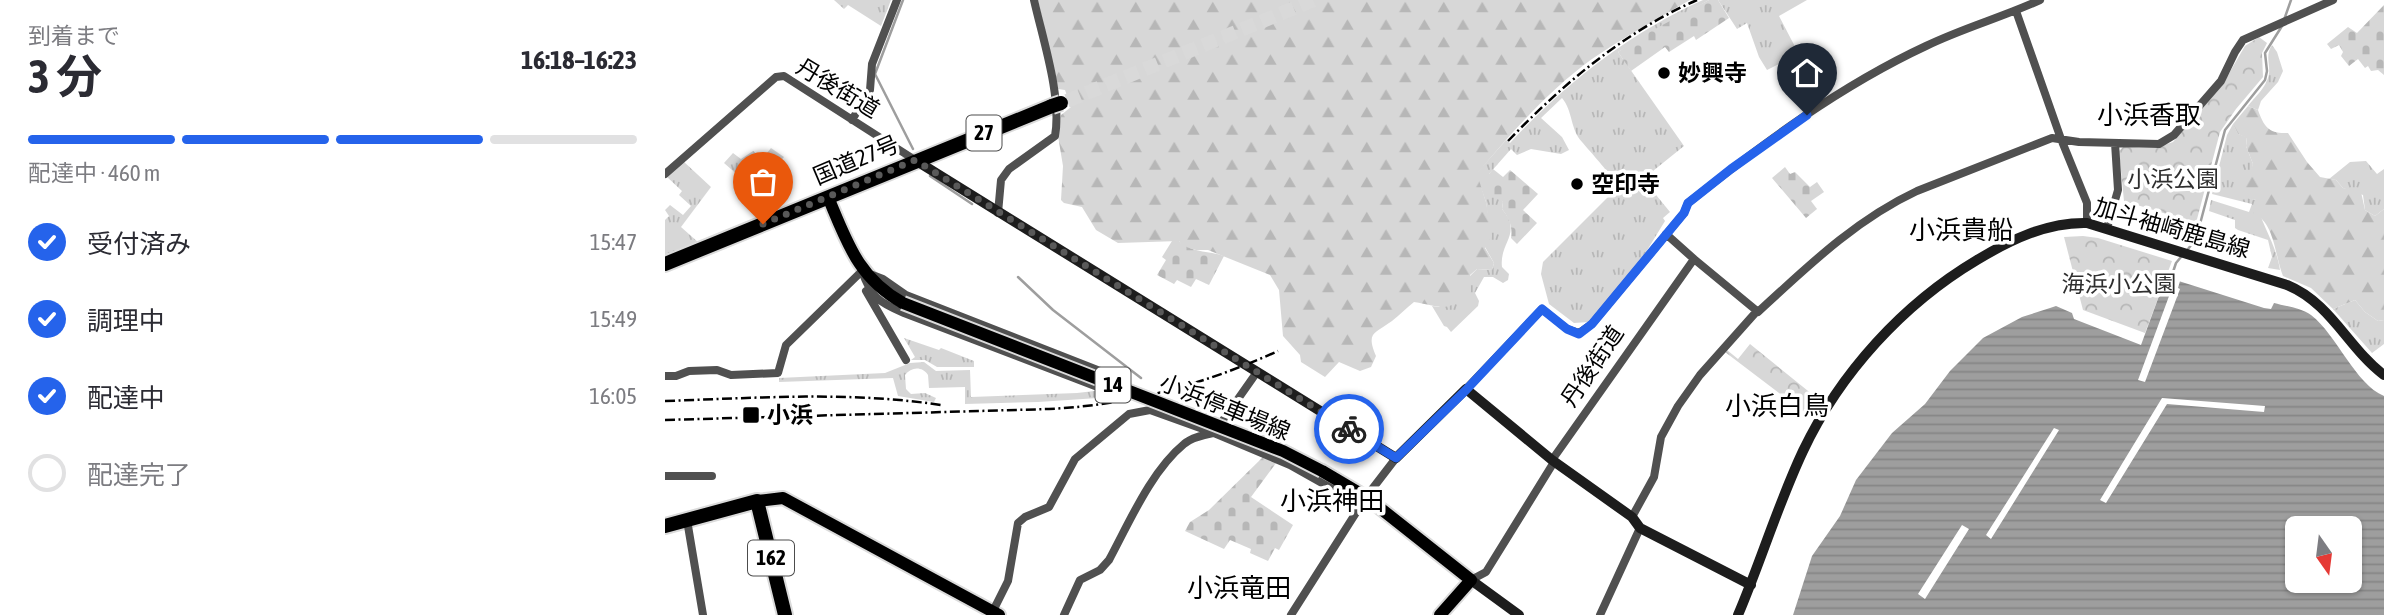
<!DOCTYPE html>
<html lang="ja">
<head>
<meta charset="utf-8">
<style>
  body { margin:0; font-family:"Asap Condensed","Noto Sans JP",sans-serif; background:#f7f7f7; color:#2b2b33; height:100vh; display:flex; flex-direction:column; font-size:26px; white-space:nowrap }
  * { box-sizing:border-box; margin:0 }
  p { font-size:23px; color:#7c7c81 }
  .icon { flex:none; width:38px; height:38px; fill:none; stroke:currentColor; stroke-width:2; stroke-linecap:round; stroke-linejoin:round }
  .map { position:relative; flex:1; overflow:hidden }
  .panel { display:flex; flex-direction:column; background:#fff; width:665px }
  .panel>* { flex:none }
  .needle { width:46px; rotate:166deg }
  .fabs { position:absolute; left:1620px; top:516px; display:grid; gap:14px }
  .fabs a { display:grid; place-items:center; width:77px; height:77px; border-radius:10px; background:#fff; box-shadow:0 2px 5px #0004; font-size:35px }
  .pin { position:absolute; display:grid; place-items:center; width:60px; height:60px; color:#fff; margin:-72px -30px; border-radius:50% 50% 50% 0; rotate:-45deg; box-shadow:0 0 7px #0007 }
  .pin .icon { rotate:45deg }
  .courier { position:absolute; display:grid; place-items:center; width:70px; height:70px; margin:-35px; border:5px solid #2563eb; border-radius:50%; background:#fff; color:#222; box-shadow:0 2px 9px #0007 }
  .summary em { font-style:normal; font-weight:700 }
  .summary div { display:flex; flex-direction:column-reverse }
  .summary { display:flex; align-items:center; justify-content:space-between; height:119px; padding:0 28px }
  h1 { font-size:46px; font-weight:700; line-height:52px }
  .bar { display:grid; grid-template-columns:repeat(4,1fr); gap:10px 7px; align-content:center; height:84px; padding:0 28px }
  .bar i { height:9px; border-radius:5px; background:#e1e1e2 }
  .bar .on { background:#2563eb }
  .bar p { grid-column:span 4 }
  ol { padding:0 28px; list-style:none }
  li { display:flex; align-items:center; gap:21px; height:77px }
  li p { margin-inline-start:auto }
  li .icon { padding:7px; border-radius:50%; background:#2563eb; color:#fff; stroke-width:4 }
  li:last-child { color:#7c7c81 }
  li i { width:38px; height:38px; border:4px solid #e1e1e2; border-radius:50% }
  main { display:flex; flex:1; min-height:0 }
  .map>svg:first-child { display:block }
  .grass { fill:url(#grass-tufts) }
  .forest { fill:url(#forest-firs) }
  .cemetery { fill:url(#cemetery-stones) }
  .park { fill:url(#park-crowns) }
  .water { fill:url(#water-rules); fill-rule:evenodd }
  .pier { fill:#fff }
  .lines { fill:none; stroke-linecap:round; stroke-linejoin:round }
  .stream { stroke:#9e9e9e; stroke-width:2.5 }
  .highway-tunnel { stroke:#d9d9d9; stroke-width:14; stroke-dasharray:14 7; stroke-linecap:butt }
  .primary-casing { stroke:#dbdbdb; stroke-width:16 }
  .highway-casing { stroke:#dbdbdb; stroke-width:18 }
  .street { stroke:#505050; stroke-width:8 }
  .secondary { stroke:#1d1d1d; stroke-width:10 }
  .primary { stroke:#000; stroke-width:12 }
  .highway { stroke:#000; stroke-width:14 }
  .rail { stroke:#000; stroke-width:2.5; stroke-dasharray:10 3.5 2 3.5; stroke-linecap:butt }
  .primary-bridge-casing { stroke:#dbdbdb; stroke-width:16; stroke-linecap:butt }
  .highway-bridge-casing { stroke:#dbdbdb; stroke-width:18; stroke-linecap:butt }
  .primary-bridge { stroke:#000; stroke-width:12 }
  .highway-bridge { stroke:#000; stroke-width:14 }
  .done { stroke:#595959; stroke-width:7; stroke-dasharray:0 12.6 }
  .route { stroke:#2563eb; stroke-width:9 }
  .poi-dot { fill:#000; stroke:#fff; stroke-width:2.5 }
  .labels { text-anchor:middle; stroke-width:7; stroke-linejoin:round; paint-order:stroke }
  .shield { fill:#fff; stroke:#4c4c4c; stroke-width:2 }
  .shield-label { font-size:21px; font-weight:bold; fill:#000 }
  .poi-label { font-size:23px; font-weight:bold; fill:#000; stroke:#fff; text-anchor:start }
  .street-label { font-size:23px; fill:#000; stroke:#fff }
  .park-label { font-size:23px; fill:#2e2e2e; stroke:#fff }
  .quarter-label { font-size:26px; fill:#000; stroke:#fff }
</style>
</head>
<body>
<main>
<section class="panel">
<div class="summary"><div><h1>3 分</h1><p>到着まで</p></div><em>16:18–16:23</em></div>
<div class="bar"><i class="on"></i><i class="on"></i><i class="on"></i><i></i><p>配達中 · 460 m</p></div>
<ol>
<li><svg class="icon" aria-label="check" viewBox="0 0 24 24"><path d="M5 12l5 5 9-10"/></svg>受付済み<p>15:47</p></li>
<li><svg class="icon" aria-label="check" viewBox="0 0 24 24"><path d="M5 12l5 5 9-10"/></svg>調理中<p>15:49</p></li>
<li><svg class="icon" aria-label="check" viewBox="0 0 24 24"><path d="M5 12l5 5 9-10"/></svg>配達中<p>16:05</p></li>
<li><i></i>配達完了</li>
</ol>
</section>
<div class="map">
<svg width="1719" height="615" viewBox="0 0 1719 615">
  <defs>
    <pattern id="grass-tufts" width="24" height="20" patternUnits="userSpaceOnUse" patternTransform="scale(1.75)"><rect width="24" height="20" fill="#d7d7d7"/><path d="M3 7l-1-3M5 7V3M7 7l1-3M15 17l-1-3M17 17v-4M19 17l1-3" fill="none" stroke="#b7b7b7"/></pattern>
    <pattern id="forest-firs" width="22" height="20" patternUnits="userSpaceOnUse" patternTransform="scale(1.75)"><rect width="22" height="20" fill="#d7d7d7"/><path d="M5 1l3.5 6h-7zM16 11l3.5 6h-7z" fill="#b7b7b7"/></pattern>
    <pattern id="cemetery-stones" width="16" height="16" patternUnits="userSpaceOnUse" patternTransform="scale(1.75)"><rect width="16" height="16" fill="#d7d7d7"/><path d="M2 7V4a2 2 0 0 1 4 0v3zM10 15v-3a2 2 0 0 1 4 0v3z" fill="#b7b7b7"/></pattern>
    <pattern id="park-crowns" width="20" height="18" patternUnits="userSpaceOnUse" patternTransform="scale(1.75)"><rect width="20" height="18" fill="#d7d7d7"/><path d="M2 6a3 3 0 1 1 6 0M12 15a3 3 0 1 1 6 0" fill="none" stroke="#b7b7b7"/></pattern>
    <pattern id="water-rules" width="6" height="5" patternUnits="userSpaceOnUse" patternTransform="scale(1.75)"><rect width="6" height="5" fill="#9e9e9e"/><path d="M0 2.5h6" fill="none" stroke="#868686"/></pattern>
  </defs>
  <rect width="100%" height="100%" fill="#fff"/>
  <path class="grass" d="M169 0H226L216 26 183 5 179 9Z
    M1038 0H1044L953 52 1019 146 978 179 1005 212 998 218 1000 221 981 252 924 322 909 323 884 304 876 274 878 262 947 193 942 187C944 183 946 181 945 176 943 171 922 148 917 142 905 129 908 111 897 98L876 118 897 137 904 150 896 154 866 149 852 155 846 149 824 174 825 186 838 202 837 209C858 234 834 242 837 267L844 274 843 280 838 283 828 277H819L810 293 814 301 813 306 786 332 782 327 779 326 767 306 774 307 812 269 827 270 829 263 820 247 823 218 821 202 811 174 841 140 845 143C900 84 964 33 1038 0Z
    M1053 0H1142L1114 16 1138 62 1125 69 1120 61 1102 70 1094 57 1082 23 1072 29Z
    M1607 45 1612 52 1618 71 1613 82 1596 101 1593 110 1583 106C1590 97 1600 88 1603 78 1607 66 1599 57 1607 45Z
    M1568 124 1573 134 1582 137 1581 146 1588 164 1579 197 1591 200C1596 225 1611 243 1615 270L1603 268 1607 257 1603 240 1573 230 1570 228V220L1544 211 1546 200 1584 212 1587 204 1547 194 1562 135Z
    M106 148 119 157 90 190 59 163 68 153 76 159 88 151 98 158Z
    M18 161 46 187 16 227 34 243 0 258V220L4 216 0 210 5 205 18 215 26 206 14 195 17 191 2 177Z
    M1701 161 1712 174 1719 169V209L1710 216 1700 210 1698 195 1678 188 1671 180 1664 179 1685 162Z
    M1690 300 1700 312 1713 321 1719 320V344L1707 353 1668 309Z
    M239 338 274 350 276 348 309 361V367H272L260 360H246L250 357Z
    M259 362 271 371 305 370 306 397 412 393 438 390 460 399 434 403 433 398 373 402 300 404V387L264 388 263 375C257 366 246 367 240 375L241 389 246 394 260 393 271 398 269 402 233 396 228 378 114 382V378L220 373 245 363Z"/>
  <path class="forest" d="M373 0H1025C992 19 959 37 927 59 883 91 846 133 812 174L821 202 827 236 820 248 829 263 827 270 812 269 805 275 806 292C783 313 778 307 749 302 741 308 735 315 727 321 709 334 701 332 711 356L706 367 695 371 674 362 660 377 636 362 635 355 618 336 614 290 605 275 543 250H531L517 246 514 241 453 243 431 230 417 207 399 203 396 200 398 166 393 136 396 115 406 107 400 90 393 89Z
    M1583 106 1593 110C1599 127 1604 134 1623 133L1642 162 1655 177 1671 180 1678 188 1696 192 1700 210 1710 216 1719 209V320L1713 321 1700 312 1690 300 1668 309 1646 288 1618 276C1610 257 1610 222 1588 213L1591 200 1575 197 1570 182 1573 174 1585 172 1588 164 1581 146 1582 138 1573 134 1568 124Z"/>
  <path class="cemetery" d="M1044 0H1053L1064 18 1031 40 1029 36 1004 52 1000 47 966 71 953 52 977 36Z
    M1719 5V75L1713 70 1706 71 1703 66 1700 68 1693 59 1684 66 1676 56 1678 52 1674 45 1666 49 1662 44 1683 27 1692 33Z
    M1120 167 1125 174 1130 172 1145 187 1152 182 1159 192 1146 201 1152 209 1141 218 1107 178Z
    M828 169 838 177 845 170 873 194 858 210 872 223 852 244 846 238C848 227 844 218 837 209L838 202 824 193V174Z
    M507 241H514C522 252 545 251 559 256L544 285 531 279 526 287 512 280 509 284 492 275 501 260 497 257Z
    M598 457 611 463 586 497 628 525 614 550 610 548 603 561 585 553 586 549 565 540 559 549 520 531 525 522 544 510Z"/>
  <path class="park" d="M1594 37 1602 43 1597 53 1598 77 1571 109 1555 132 1531 223 1459 201 1454 151 1458 147 1490 148 1508 142 1556 87 1580 46Z
    M1418 236 1433 238 1507 261 1480 333 1418 310 1399 237Z
    M1085 344 1153 399 1143 415 1060 352 1062 350 1073 359Z"/>
  <path class="water" d="M1501 277 1599 308 1606 309 1609 303C1620 306 1636 308 1646 315 1672 335 1690 384 1719 396V615H1128L1147 556 1175 516 1191 480 1227 433 1260 404 1285 371 1318 338 1357 317 1385 308 1391 306 1407 313 1409 319 1476 345ZM1633 528H1685V581H1633Z"/>
  <path class="pier" d="M1510 280 1515 281 1513 288 1515 289 1480 382 1473 380Z
    M1497 398 1600 406 1599 412 1502 404 1441 503 1435 500Z
    M1389 428 1394 430 1326 539 1321 535Z
    M1297 525 1304 529 1260 599 1253 594Z"/>
  <g class="lines">
    <path class="stream" d="M238 0 210 74 248 149
      M1619 20 1626 0
      M265 176 307 204
      M1523 249 1531 239 1560 130 1600 80 1602 71 1600 53 1617 26
      M353 277 388 310 476 378
      M1506 278 1511 263 1516 257"/>
    <path class="highway-tunnel" d="M402 101 649 0"/>
    <g class="primary-casing">
      <path id="primary" d="M163 197C182 242 193 278 238 303
        M657 471 701 497 806 580 775 615
        M92 501 118 498 334 615"/>
    </g>
    <g class="highway-casing">
      <path id="highway" d="M0 264 387 106
        M0 526 92 501 120 615"/>
    </g>
    <path class="street" d="M1351 11 1396 139 1422 203V223
      M187 120 205 90 207 64 232 0
      M0 174 111 77 119 76 250 160
      M333 213 336 180 344 169 390 136C397 97 378 40 369 0
      M1442 228 1453 190 1450 143
      M197 271 218 279 241 295 458 380 430 386 239 313C213 302 206 297 197 271Z
      M201 291 241 360
      M1093 312C1142 267 1190 220 1252 191L1387 138 1414 142 1494 144 1509 135 1556 81 1570 52 1578 40 1668 0
      M0 376H11L24 371 52 370 66 375 113 373 121 345 197 271
      M801 389 877 309 902 329 914 333 927 324 1019 213 1023 203C1097 144 1175 86 1261 46 1298 28 1338 17 1375 0
      M887 460 1029 259 1001 234
      M0 476H47
      M967 517 989 477 996 437 1013 406 1035 375 1092 311 1029 259
      M22 520 38 615
      M806 580 821 572 889 462
      M328 611 343 581 353 523 360 517 384 507 410 459 464 414 485 410 549 433 625 465 696 505
      M399 615 415 580 435 570 444 560C464 523 486 471 519 444 527 437 539 435 549 433L592 372
      M626 615 701 497 731 458
      M935 615 975 528"/>
    <path class="secondary" d="M250 160 731 458 801 389 887 460 967 517 975 528 1086 585
      M806 580 854 615
      M1073 615C1096 561 1113 504 1138 451 1175 373 1238 304 1312 260 1345 240 1382 222 1422 223L1622 285C1666 303 1683 348 1719 375"/>
    <use href="#primary" class="primary"/>
    <use href="#highway" class="highway"/>
    <path class="rail" d="M843 141C898 84 959 32 1032 0
      M0 401C93 398 183 391 276 405
      M0 420 384 409C465 405 540 384 613 351"/>
    <g class="primary-bridge-casing">
      <path id="primary-bridge" d="M238 303 618 451 657 471"/>
    </g>
    <g class="highway-bridge-casing">
      <path id="highway-bridge" d="M387 106 396 103"/>
    </g>
    <use href="#primary-bridge" class="primary-bridge"/>
    <use href="#highway-bridge" class="highway-bridge"/>
  </g>
  <g class="lines">
    <path class="done" d="M98 224 250 160 684 429"/>
    <path class="route" d="M684 429 731 458 801 390 877 309 902 329 914 334 927 324 1019 213 1023 203 1066 169 1142 115"/>
  </g>
  <g class="poi-dot">
    <circle cx="999" cy="73" r="7"/>
    <circle cx="912" cy="184" r="7"/>
    <rect x="77" y="406" width="18" height="18" rx="3.5"/>
  </g>
  <g class="labels">
    <g class="shield">
      <rect x="301.5" y="115.5" width="35" height="35" rx="5"/>
      <rect x="430.5" y="367.5" width="35" height="35" rx="5"/>
      <rect x="83" y="540.5" width="46" height="35" rx="5"/>
    </g>
    <g class="shield-label">
      <text x="319" y="140">27</text>
      <text x="448" y="392">14</text>
      <text x="106" y="565">162</text>
    </g>
    <g class="poi-label">
      <text x="1013" y="81">妙興寺</text>
      <text x="926" y="192">空印寺</text>
      <text x="102" y="423">小浜</text>
    </g>
    <g class="street-label">
      <text transform="translate(173 88) rotate(31)" y="8">丹後街道</text>
      <text transform="translate(191 160) rotate(-23)" y="8">国道27号</text>
      <text transform="translate(1507 228) rotate(16)" y="8">加斗袖崎鹿島線</text>
      <text transform="translate(927 366) rotate(-56)" y="8">丹後街道</text>
      <text transform="translate(560 407) rotate(22)" y="8">小浜停車場線</text>
    </g>
    <g class="park-label">
      <text x="1508" y="187">小浜公園</text>
      <text x="1454" y="292">海浜小公園</text>
    </g>
    <g class="quarter-label">
      <text x="1484" y="124">小浜香取</text>
      <text x="1296" y="239">小浜貴船</text>
      <text x="1112" y="415">小浜白鳥</text>
      <text x="667" y="510">小浜神田</text>
      <text x="574" y="597">小浜竜田</text>
    </g>
  </g>
</svg>
<div class="fabs">
<a><svg class="needle" viewBox="-14 -14 28 28"><path d="M0-13l5 13h-10z" fill="#e53935"/><path d="M0 13l5-13h-10z" fill="#7c7c81"/></svg></a>
</div>
<div class="pin" style="left:98px;top:224px;background:#ea580c"><svg class="icon" aria-label="bag" viewBox="0 0 24 24"><path d="M5 8h14l-1 12H6zM9 8a3 3 0 0 1 6 0"/></svg></div>
<div class="pin" style="left:1142px;top:115px;background:#1f2937"><svg class="icon" aria-label="home" viewBox="0 0 24 24"><path d="M3 11l9-7 9 7M6 9v11h12V9"/></svg></div>
<div class="courier" style="left:684px;top:429px"><svg class="icon" aria-label="bike" viewBox="0 0 24 24"><circle cx="6" cy="16" r="4"/><circle cx="18" cy="16" r="4"/><path d="M6 16l4-8h5l3 8M10 8l3 8H6M13 5h3"/></svg></div>
</div>
</main>
</body>
</html>
